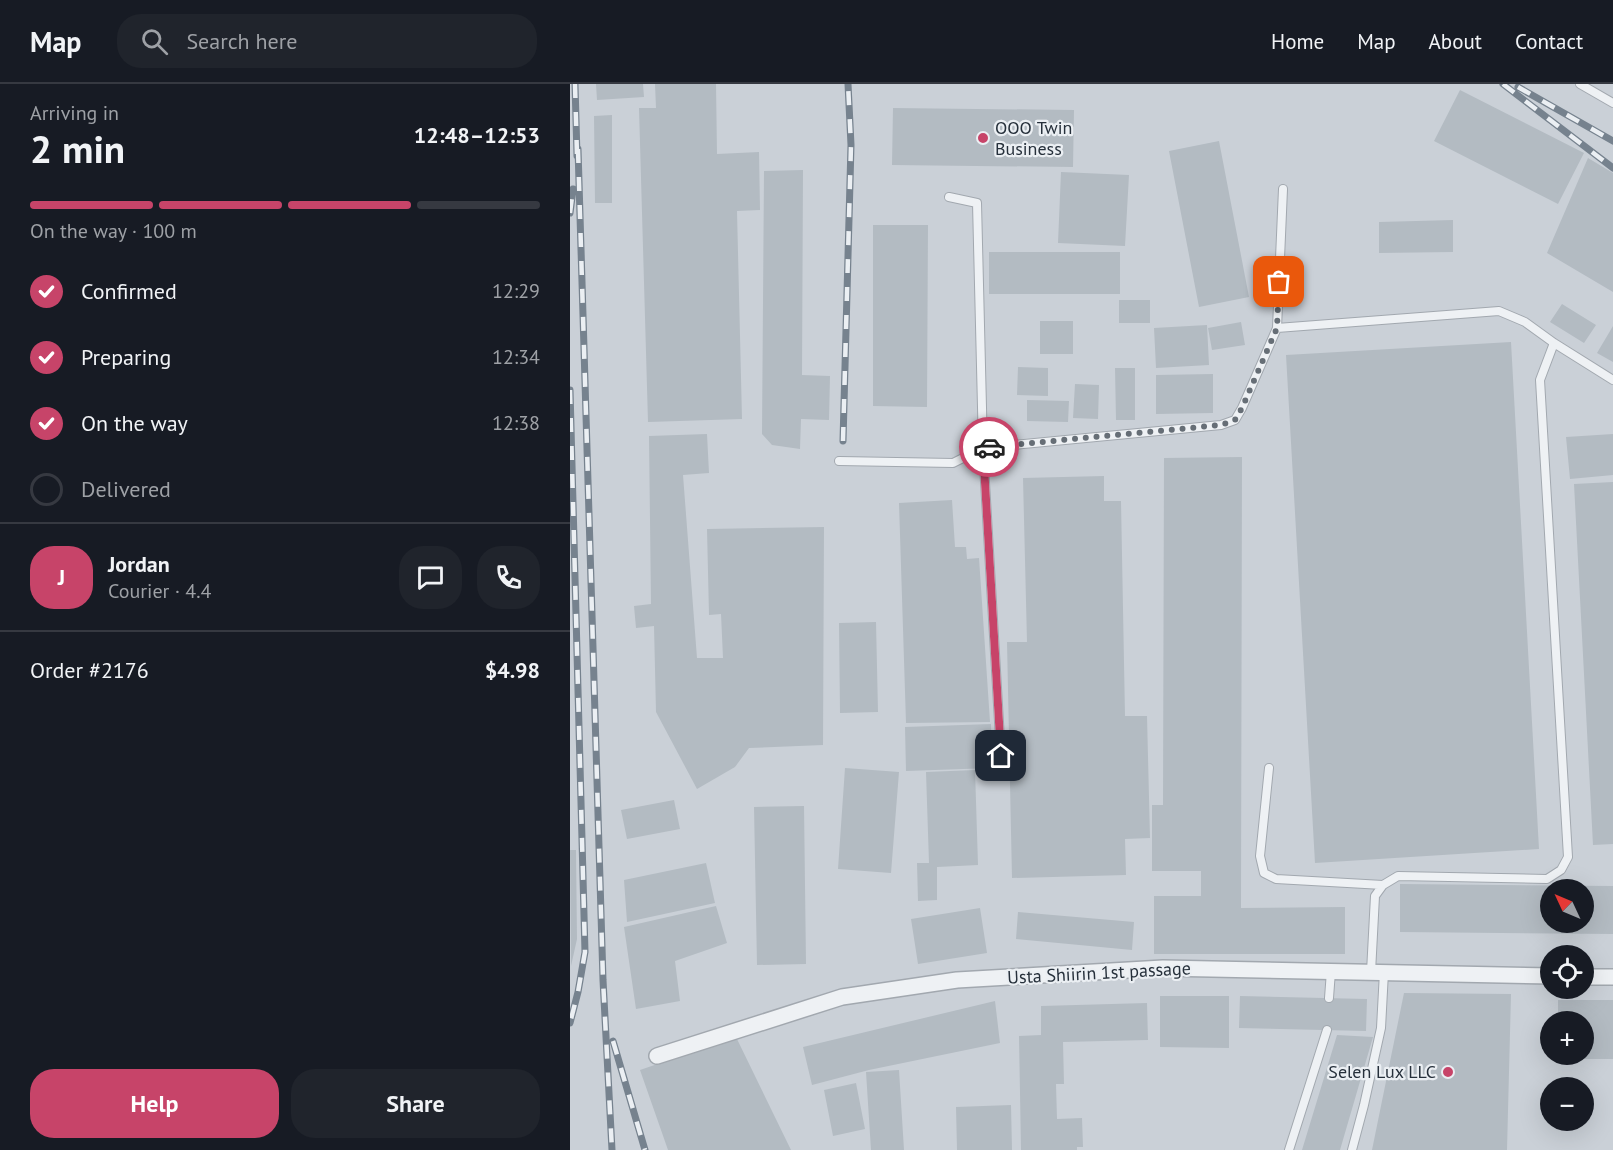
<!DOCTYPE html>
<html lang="en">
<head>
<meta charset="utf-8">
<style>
  body { margin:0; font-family:"PT Sans",sans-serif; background:#20242c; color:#f1f3f6; height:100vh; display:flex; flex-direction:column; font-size:22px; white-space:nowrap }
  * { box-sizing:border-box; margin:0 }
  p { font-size:20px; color:#9ea1a6 }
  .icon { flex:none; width:33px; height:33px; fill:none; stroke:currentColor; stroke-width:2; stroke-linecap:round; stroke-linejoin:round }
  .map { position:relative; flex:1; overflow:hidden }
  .details { display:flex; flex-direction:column; background:#171b24; width:570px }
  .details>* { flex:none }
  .needle { width:39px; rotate:314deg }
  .tools { position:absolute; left:970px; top:795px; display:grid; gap:12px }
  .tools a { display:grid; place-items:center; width:54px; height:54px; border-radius:50%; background:#171b24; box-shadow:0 6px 24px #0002; font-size:30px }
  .pin { position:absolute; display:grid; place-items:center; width:51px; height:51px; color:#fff; margin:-26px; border-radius:12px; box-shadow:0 3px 9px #0006 }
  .courier { position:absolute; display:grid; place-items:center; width:60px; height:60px; margin:-30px; border:4px solid #c74469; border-radius:50%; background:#fff; color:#222; box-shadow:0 2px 8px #0007 }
  .head em { font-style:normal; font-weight:700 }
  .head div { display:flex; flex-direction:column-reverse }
  .head { display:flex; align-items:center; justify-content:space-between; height:102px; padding:0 30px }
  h1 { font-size:39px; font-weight:700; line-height:45px }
  .bar { display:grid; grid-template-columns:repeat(4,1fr); gap:9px 6px; align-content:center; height:72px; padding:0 30px }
  .bar i { height:8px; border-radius:4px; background:#363941 }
  .bar .current { background:#c74469 }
  .bar p { grid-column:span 4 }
  .line { display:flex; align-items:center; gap:15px; padding:0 30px; border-top:2px solid #363941 }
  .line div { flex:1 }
  .round { display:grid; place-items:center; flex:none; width:63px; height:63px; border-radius:24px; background:#20242c }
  ol { padding:0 30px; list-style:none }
  li { display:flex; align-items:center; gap:18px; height:66px }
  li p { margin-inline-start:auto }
  li .icon { padding:6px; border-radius:50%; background:#c74469; color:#fff; stroke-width:4 }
  li:last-child { color:#9ea1a6 }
  li i { width:33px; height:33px; border:3px solid #363941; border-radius:50% }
  .primary-button { display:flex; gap:12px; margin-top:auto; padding:12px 30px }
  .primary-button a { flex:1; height:69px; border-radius:24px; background:#c74469; color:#fff; font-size:24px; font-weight:700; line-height:69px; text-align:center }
  .primary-button a+a { background:#20242c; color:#f1f3f6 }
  header { display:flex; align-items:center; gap:36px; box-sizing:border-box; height:84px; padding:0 30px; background:#171b24; border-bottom:2px solid #363941 }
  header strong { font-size:28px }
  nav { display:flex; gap:33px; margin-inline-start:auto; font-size:21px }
  .search { width:420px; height:54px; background:#20242c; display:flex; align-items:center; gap:15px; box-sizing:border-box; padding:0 21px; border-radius:24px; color:#9ea1a6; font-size:22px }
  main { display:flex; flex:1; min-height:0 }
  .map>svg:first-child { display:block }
  .built { fill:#cad0d7; fill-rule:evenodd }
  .building { fill:#b3bbc2; fill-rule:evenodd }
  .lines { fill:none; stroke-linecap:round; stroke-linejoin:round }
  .lane-casing { stroke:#a2a8af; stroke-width:10 }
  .street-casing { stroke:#a2a8af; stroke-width:18 }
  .lane { stroke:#eef1f4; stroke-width:8 }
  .street { stroke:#eef1f4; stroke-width:15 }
  .rail-casing { stroke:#76828e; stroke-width:7 }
  .rail { stroke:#ebeff3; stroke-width:4.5; stroke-dasharray:14; stroke-linecap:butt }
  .done { stroke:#666e76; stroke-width:6; stroke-dasharray:0 10.8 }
  .route { stroke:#c74469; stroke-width:8 }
  .poi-dot { fill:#c74469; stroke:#ebeff3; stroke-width:2 }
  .labels { text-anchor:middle; stroke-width:4.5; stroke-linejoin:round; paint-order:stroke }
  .poi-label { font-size:18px; fill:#26303b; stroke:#ebeff3; text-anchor:start }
  .street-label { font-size:18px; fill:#26303b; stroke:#ebeff3 }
</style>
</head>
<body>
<header>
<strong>Map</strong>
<div class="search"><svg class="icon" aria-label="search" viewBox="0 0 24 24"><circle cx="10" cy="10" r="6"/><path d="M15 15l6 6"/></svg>Search here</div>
<nav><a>Home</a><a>Map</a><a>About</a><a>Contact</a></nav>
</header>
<main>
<section class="details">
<div class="head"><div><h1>2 min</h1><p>Arriving in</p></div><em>12:48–12:53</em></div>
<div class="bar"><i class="current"></i><i class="current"></i><i class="current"></i><i></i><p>On the way · 100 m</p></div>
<ol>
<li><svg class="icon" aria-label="check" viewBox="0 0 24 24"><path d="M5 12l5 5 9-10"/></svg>Confirmed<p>12:29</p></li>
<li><svg class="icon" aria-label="check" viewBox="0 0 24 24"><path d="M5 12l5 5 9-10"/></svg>Preparing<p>12:34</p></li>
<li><svg class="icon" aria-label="check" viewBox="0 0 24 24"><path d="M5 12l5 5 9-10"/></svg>On the way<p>12:38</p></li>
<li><i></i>Delivered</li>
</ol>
<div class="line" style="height:108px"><b class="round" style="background:#c74469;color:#fff">J</b><div><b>Jordan</b><p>Courier · 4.4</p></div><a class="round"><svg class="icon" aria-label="chat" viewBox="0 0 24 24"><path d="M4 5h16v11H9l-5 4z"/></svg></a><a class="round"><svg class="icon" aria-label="phone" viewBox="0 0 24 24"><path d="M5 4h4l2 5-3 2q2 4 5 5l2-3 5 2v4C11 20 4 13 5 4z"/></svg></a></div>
<div class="line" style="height:78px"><div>Order #2176</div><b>$4.98</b></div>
<div class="primary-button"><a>Help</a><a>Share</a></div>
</section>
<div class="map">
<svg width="1043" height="1066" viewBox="0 0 1043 1066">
  <rect width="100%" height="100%" fill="#dce1e5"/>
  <path class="built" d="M0 0H1043V1066H0ZM981 806H1014V838H981ZM981 872H1014V904H981ZM981 938H1014V970H981ZM981 1004H1014V1036H981Z"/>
  <path class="building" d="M26 0H73L74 13 27 16Z
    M85 0H146L147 70 189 68 190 126 167 127 172 335 78 338 69 24H86Z
    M890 6 1014 69 988 120 864 57Z
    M323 24 504 26 503 83 322 81Z
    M42 31V119H25L24 32Z
    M649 57 679 213 629 223 599 67Z
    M1018 74 1043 89V208L977 169Z
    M233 86 232 291 260 292 259 336 231 335 230 365 202 361 192 350 194 87Z
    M491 88 559 91 555 162 488 159Z
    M883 136V168L809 169V138Z
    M303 141H358L357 323 303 322Z
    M419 168H550V210H419Z
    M549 216H580V239H549Z
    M992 220 1026 241 1014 259 980 238Z
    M470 237H503V270H470Z
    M671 238 675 261 642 266 638 244Z
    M637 241 639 281 586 284 584 244Z
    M1043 242V278L1027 269Z
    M941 258 969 765 745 779 716 271Z
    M448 283 478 284V312L447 311Z
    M545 284H565V336H546Z
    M643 290V329L586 330V291Z
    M505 300 529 301 528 335 503 334Z
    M457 316 499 317 498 338 457 337Z
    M137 350 139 389 113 391 127 574H153L151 530 139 531 137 445 254 443 253 661 179 664 165 683 127 705 86 628 84 542 66 544 64 522 81 520 79 352Z
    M1043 350V391L1000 395 996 353Z
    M672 373 671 824 775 823V870H584V812H631V787H582V721H593L594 374Z
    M534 392V417H551L555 632H577L580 754 555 755 556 791 442 794 437 558H457L453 394Z
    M1043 398V760L1023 761 1004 400Z
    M382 416 385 463H396L397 475 409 474 420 638 336 639 329 419Z
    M306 538 308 628 270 629 269 539Z
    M421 640 422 684 336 687 335 643Z
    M275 684 329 688 321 789 268 785Z
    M405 686 408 781 367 783V816L348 817 347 779H359L356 688Z
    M104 716 110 745 57 755 51 726Z
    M234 722 236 880 187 881 184 723Z
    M0 766H6L7 855 1 882Z
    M136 779 145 819 57 838 54 796Z
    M830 800 1043 802V850L830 848ZM981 806H1014V838H981Z
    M146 822 157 859 105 877 110 917 66 925 54 843Z
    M410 824 417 869 348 880 341 835Z
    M448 828 564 838 562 866 446 855Z
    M834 909 941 910 937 1066H802Z
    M590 912H659V964L590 963Z
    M670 912 797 915 796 947 669 944Z
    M988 916H1043V975H988V970H1014V938H988Z
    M425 917 430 959 299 986 242 1001 233 963Z
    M577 919 578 956 493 958 494 1000H486L487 1035 512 1034 513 1063H507V1066H451L449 952 471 951V922Z
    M767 951 803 953 770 1066H732Z
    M166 953 221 1066H98L70 986Z
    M329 986 334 1066H301L296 988Z
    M286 999 295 1045 263 1052 254 1006Z
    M441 1021 442 1066H387L386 1023Z"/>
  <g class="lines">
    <g class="lane-casing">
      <path id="lane" d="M1010 0 1043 19
        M379 113 407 119 413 364 431 672
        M707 244 929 227 955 238 984 259 1043 296
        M269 377 383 379 413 364 651 341 665 336 672 324 707 244 713 105
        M699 684 690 772 694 789 706 795 813 801
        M801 888 805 812 813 801 828 792 977 795 991 786 998 773 970 296 984 259
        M759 914 761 887
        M719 1066 757 946
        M782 1066 794 1021 811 944 814 888"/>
    </g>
    <g class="street-casing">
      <path id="street" d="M1014 893H1043
        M87 972 272 913 387 896 593 884 981 892"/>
    </g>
    <use href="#lane" class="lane"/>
    <use href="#street" class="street"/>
    <g class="rail-casing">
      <path id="rail" d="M5 0 7 72
        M933 0 1043 84
        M948 3 1043 57
        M8 65 33 896 42 1066
        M0 129 3 105
        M0 306 15 868 8 908 0 939
        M273 357 281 61 278 0
        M43 957 75 1066"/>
    </g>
    <use href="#rail" class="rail"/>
  </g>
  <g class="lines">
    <path class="done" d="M419 363 651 341 665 336 672 324 707 244 709 198"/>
    <path class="route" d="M419 363 413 364 431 672"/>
  </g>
  <g class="poi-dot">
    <circle cx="413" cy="54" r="6"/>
    <circle cx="878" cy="988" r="6"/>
  </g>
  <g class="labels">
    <g class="poi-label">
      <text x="425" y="50">ООО Twin<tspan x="425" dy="21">Business</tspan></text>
      <text x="866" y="994" text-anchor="end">Selen Lux LLC</text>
    </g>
    <g class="street-label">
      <text transform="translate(529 889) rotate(-3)" y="6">Usta Shiirin 1st passage</text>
    </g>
  </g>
</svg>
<div class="tools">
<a><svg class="needle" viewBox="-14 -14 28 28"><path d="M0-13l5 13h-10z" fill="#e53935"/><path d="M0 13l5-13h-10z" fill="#9ea1a6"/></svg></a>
<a><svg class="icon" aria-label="locate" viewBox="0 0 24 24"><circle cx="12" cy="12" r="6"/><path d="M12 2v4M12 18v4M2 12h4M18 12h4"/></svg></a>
<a>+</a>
<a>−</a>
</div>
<div class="pin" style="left:709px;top:198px;background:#ea580c"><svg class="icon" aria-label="bag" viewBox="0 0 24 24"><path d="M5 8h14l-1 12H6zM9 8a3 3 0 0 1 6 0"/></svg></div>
<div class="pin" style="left:431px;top:672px;background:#1f2937"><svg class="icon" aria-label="home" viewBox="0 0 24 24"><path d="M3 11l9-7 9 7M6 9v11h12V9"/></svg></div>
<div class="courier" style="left:419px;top:363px"><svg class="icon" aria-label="car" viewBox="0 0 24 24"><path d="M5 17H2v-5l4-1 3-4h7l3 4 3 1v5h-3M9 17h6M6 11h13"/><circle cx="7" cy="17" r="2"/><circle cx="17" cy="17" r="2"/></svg></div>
</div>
</main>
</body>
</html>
